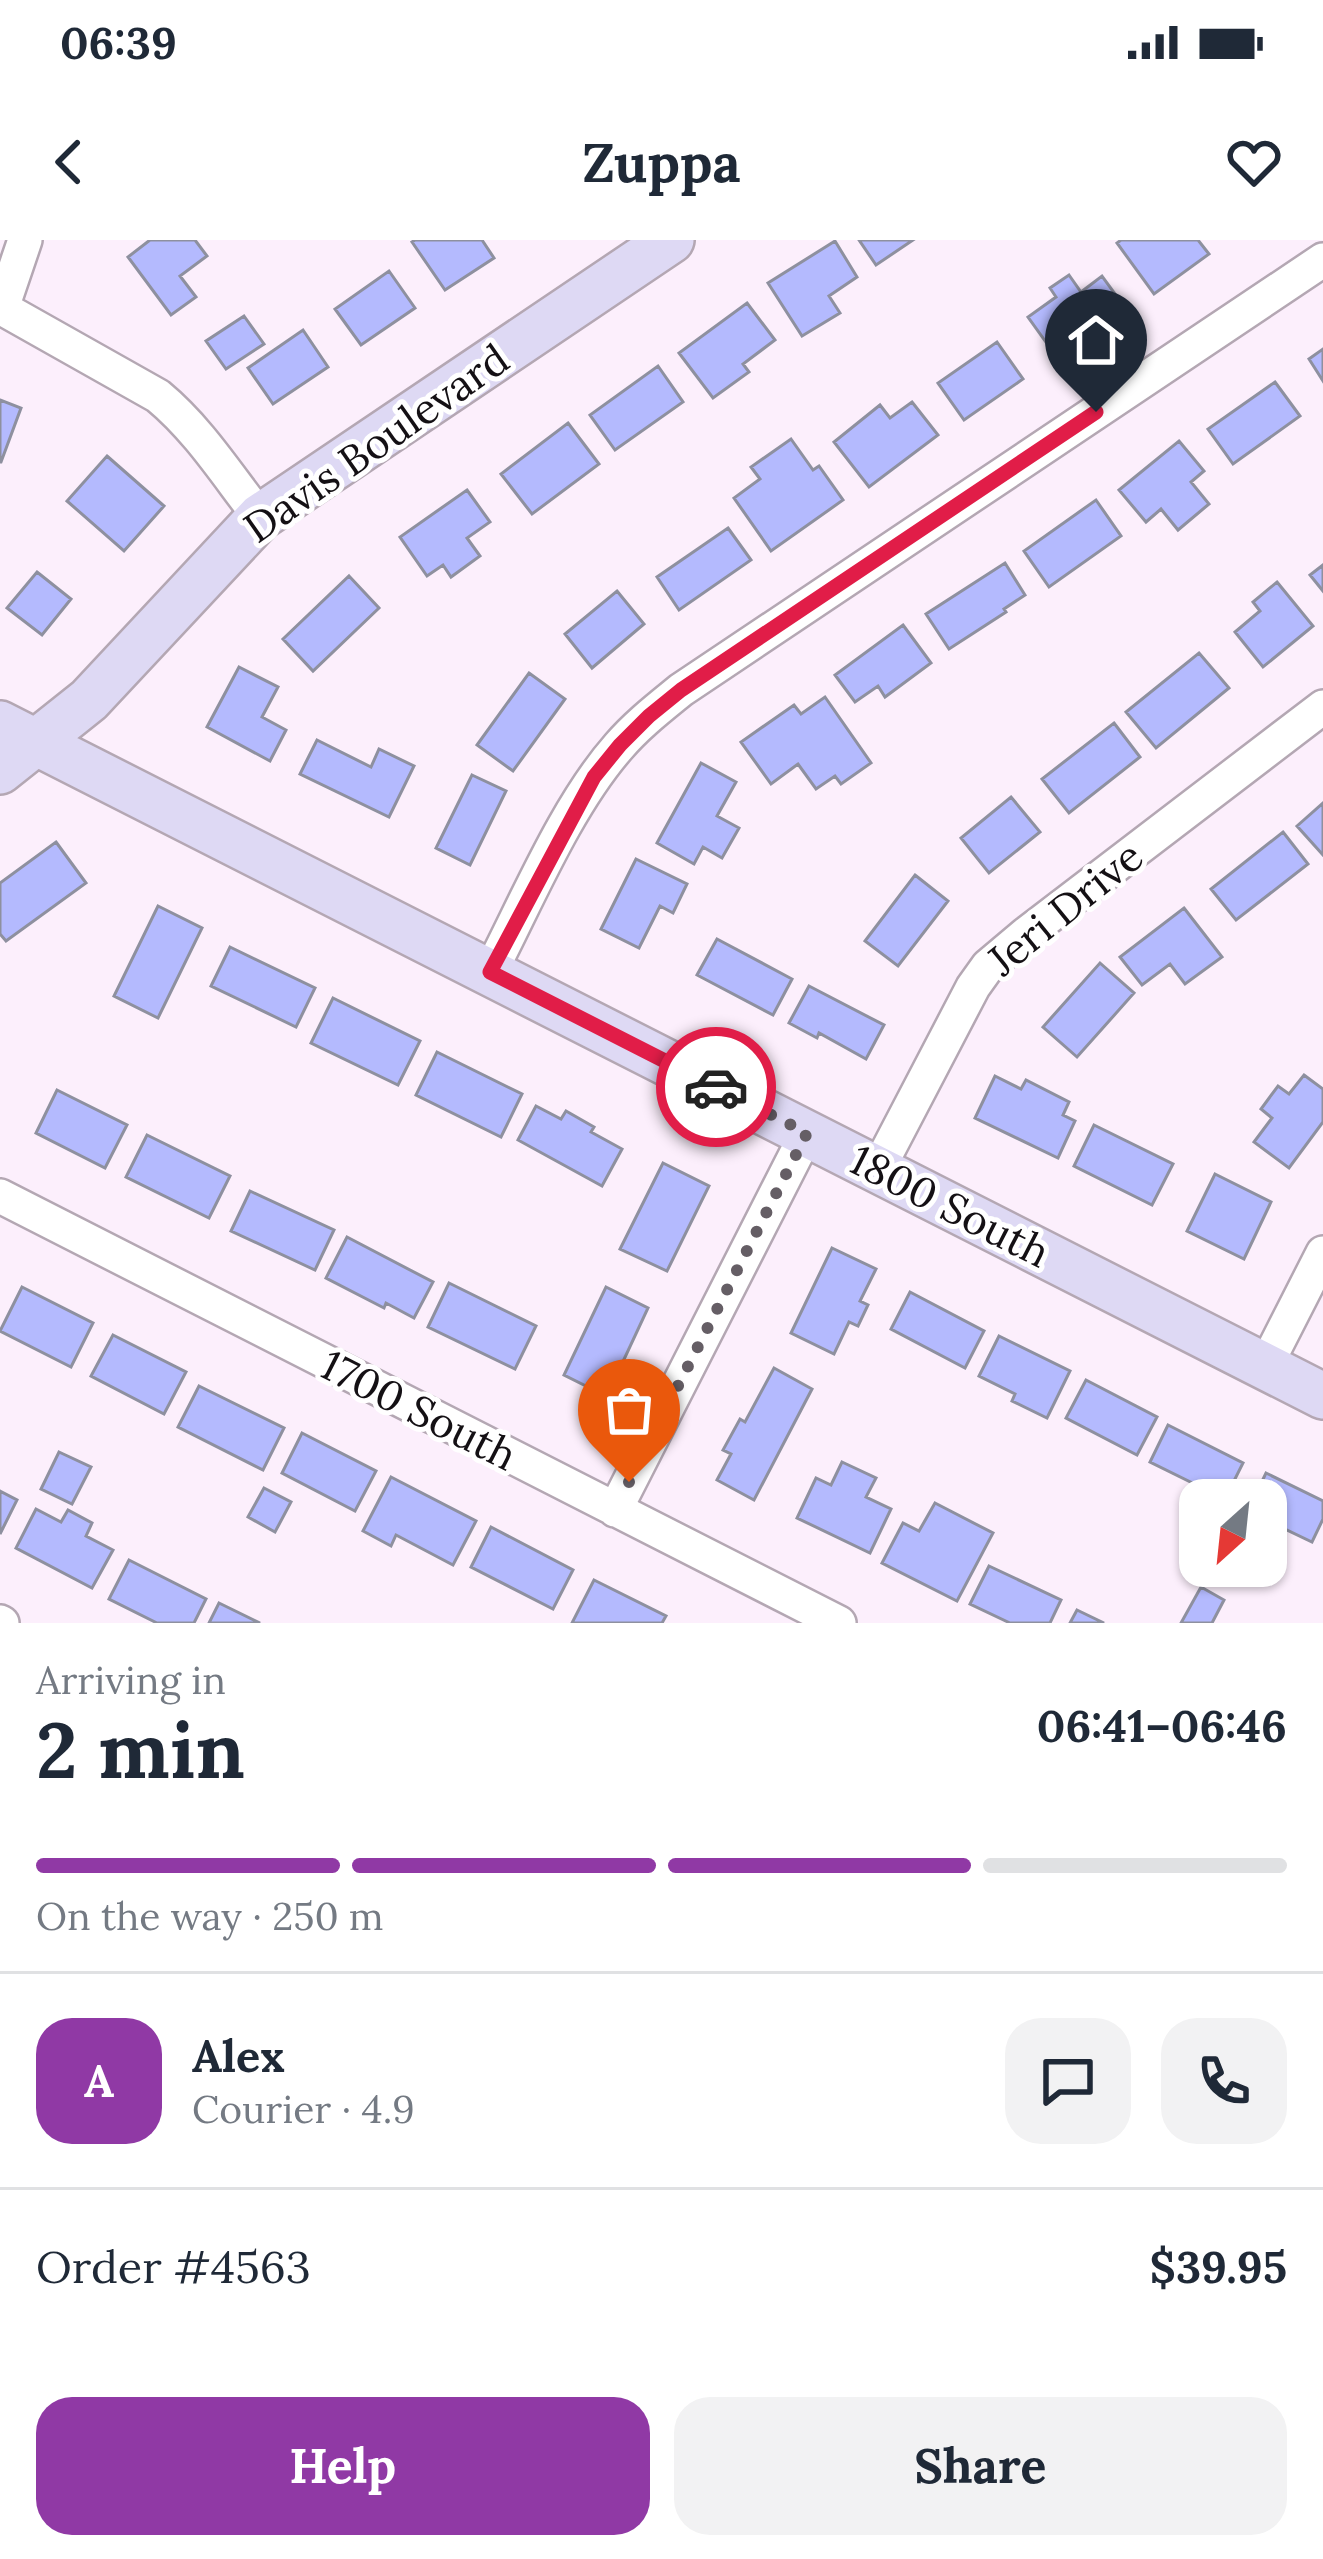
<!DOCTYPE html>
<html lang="en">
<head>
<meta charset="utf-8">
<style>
  body { margin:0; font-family:Lora,serif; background:#f2f2f3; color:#1f2937; height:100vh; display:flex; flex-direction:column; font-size:45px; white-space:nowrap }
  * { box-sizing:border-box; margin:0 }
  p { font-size:39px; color:#747a83 }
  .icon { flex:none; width:66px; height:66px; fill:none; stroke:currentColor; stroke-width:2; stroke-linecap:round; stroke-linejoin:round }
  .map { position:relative; height:1383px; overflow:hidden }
  .panel { display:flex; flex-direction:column; background:#fff; flex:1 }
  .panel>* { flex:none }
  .needle { width:78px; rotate:207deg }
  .tools { position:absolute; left:1179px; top:1239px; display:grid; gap:24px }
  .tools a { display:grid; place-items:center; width:108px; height:108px; border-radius:24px; background:#fff; box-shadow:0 3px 9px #0004; font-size:60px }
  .pin { position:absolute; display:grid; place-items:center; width:102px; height:102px; color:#fff; margin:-123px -51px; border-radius:50% 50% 50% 0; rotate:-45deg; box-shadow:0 0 12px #0007 }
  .pin .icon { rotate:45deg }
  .courier { position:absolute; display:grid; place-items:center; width:120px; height:120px; margin:-60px; border:9px solid #e11d48; border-radius:50%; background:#fff; color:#222; box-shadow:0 3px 15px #0007 }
  .headline em { font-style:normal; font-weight:700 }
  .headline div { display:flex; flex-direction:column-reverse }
  .headline { display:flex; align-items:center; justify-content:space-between; height:204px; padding:0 36px }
  h1 { font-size:78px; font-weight:700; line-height:90px }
  .bar { display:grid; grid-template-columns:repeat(4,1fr); gap:18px 12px; align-content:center; height:144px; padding:0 36px }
  .bar i { height:15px; border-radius:9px; background:#e0e1e3 }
  .bar .active { background:#9039a5 }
  .bar p { grid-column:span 4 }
  .line { display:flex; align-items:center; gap:30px; padding:0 36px; border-top:3px solid #e0e1e3 }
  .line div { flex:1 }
  .round { display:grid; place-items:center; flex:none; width:126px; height:126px; border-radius:36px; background:#f2f2f3 }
  .cta { display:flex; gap:24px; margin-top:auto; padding:24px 36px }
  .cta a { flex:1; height:138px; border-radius:36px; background:#9039a5; color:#fff; font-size:48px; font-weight:700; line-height:138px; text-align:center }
  .cta a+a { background:#f2f2f3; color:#1f2937 }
  .status { display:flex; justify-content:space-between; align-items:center; height:84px; padding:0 60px; background:#fff; direction:ltr }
  .status svg { height:33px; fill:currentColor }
  header { display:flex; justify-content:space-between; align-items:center; height:156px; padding:0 36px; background:#fff; font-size:54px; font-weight:700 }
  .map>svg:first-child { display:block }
  .building { fill:#b4bafe; stroke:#8e909f; stroke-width:3 }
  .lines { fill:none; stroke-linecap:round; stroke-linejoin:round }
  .street-casing { stroke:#b4a7b3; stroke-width:38 }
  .secondary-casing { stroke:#b4a7b3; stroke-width:50 }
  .street { stroke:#fff; stroke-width:33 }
  .secondary { stroke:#ded9f4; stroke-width:45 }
  .done { stroke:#655e65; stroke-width:12; stroke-dasharray:0 21.6 }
  .route { stroke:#e11d48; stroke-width:15 }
  .labels { text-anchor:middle; stroke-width:10; stroke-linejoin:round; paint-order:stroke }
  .street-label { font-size:42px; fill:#141014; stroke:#fff }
</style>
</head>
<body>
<div class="status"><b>06:39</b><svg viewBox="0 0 49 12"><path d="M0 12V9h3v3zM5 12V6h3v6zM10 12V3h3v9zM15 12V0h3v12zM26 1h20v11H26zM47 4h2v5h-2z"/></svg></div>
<header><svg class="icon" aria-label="back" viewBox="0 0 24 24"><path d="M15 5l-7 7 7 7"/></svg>Zuppa<svg class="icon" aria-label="heart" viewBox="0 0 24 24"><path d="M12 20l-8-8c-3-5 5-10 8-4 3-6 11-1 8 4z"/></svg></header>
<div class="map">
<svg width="1323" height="1383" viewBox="0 0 1323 1383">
  <rect width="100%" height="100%" fill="#fceffc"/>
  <path class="building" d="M150 0H195L207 16 180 36 196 57 171 75 128 17Z
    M415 0H482L494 18 445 50 412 2Z
    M859 0H913L876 25Z
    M1121 0H1198L1209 14 1154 54 1117 3Z
    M835 1 857 37 829 56 840 73 802 96 768 43Z
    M389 31 415 68 361 105 335 69Z
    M1069 35 1081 52 1102 36 1126 69 1058 119 1028 77 1056 57 1050 48Z
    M747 63 775 100 743 124 749 132 713 158 679 113Z
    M244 76 264 104 226 129 206 101Z
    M303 90 328 127 273 164 248 128Z
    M997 102 1023 139 964 180 938 143Z
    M1323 109V141L1309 119Z
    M658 126 683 162 615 210 590 175Z
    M1275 142 1300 176 1233 224 1208 189Z
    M0 160 21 168 1 222H0Z
    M912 162 938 195 869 247 834 202 880 165 890 178Z
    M568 183 599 224 532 274 501 234Z
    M791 199 813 230 819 226 843 260 771 311 734 258 760 239 751 227Z
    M1179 201 1204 231 1191 242 1209 264 1178 290 1161 269 1146 282 1119 250Z
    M107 216 164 266 124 311 67 261Z
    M467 250 490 282 467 298 480 316 451 337 443 325 427 336 400 297Z
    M1096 260 1121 296 1049 347 1024 311Z
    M728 288 751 320 679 370 657 337Z
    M1005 323 1025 355 1004 369 1006 372 949 409 926 374Z
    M1323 325V351L1310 335Z
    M37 332 71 359 42 395 7 368Z
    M349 336 379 368 313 431 283 399Z
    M1277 342 1313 386 1263 427 1235 392 1260 371 1253 362Z
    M617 351 644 384 592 428 565 394Z
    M903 385 931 423 885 457 878 446 855 462 835 435Z
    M1199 413 1229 448 1156 508 1126 472Z
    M239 427 278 447 262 477 286 490 270 521 207 487Z
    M529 433 565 459 513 531 477 505Z
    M825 457 871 523 841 544 835 536 816 549 798 524 771 544 741 502 794 465 801 474Z
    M1114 483 1140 517 1069 573 1042 539Z
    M317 500 371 527 379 509 414 526 389 577 300 534Z
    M701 523 736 542 717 576 739 588 722 618 703 607 694 624 657 603Z
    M472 535 506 551 470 625 436 608Z
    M1011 557 1040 592 989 633 961 598Z
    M1323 563V615L1297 586Z
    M1283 592 1308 624 1236 680 1211 649Z
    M56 602 86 643 6 701 0 694V643Z
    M636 619 687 644 673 673 660 666 639 708 601 689Z
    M915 635 948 661 898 726 865 701Z
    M158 666 202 688 158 778 114 756Z
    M1184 668 1222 717 1185 744 1170 724 1142 745 1120 717Z
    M717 699 792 739 773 775 697 735Z
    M230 707 315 748 296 787 211 746Z
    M1100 723 1134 753 1077 817 1043 787Z
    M809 746 884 785 866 819 819 793 817 798 789 783Z
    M333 758 420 801 398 845 311 803Z
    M437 812 522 854 501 897 416 855Z
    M1304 835 1323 849V882L1289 928 1254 902 1272 878 1261 869 1278 846 1289 854Z
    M995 836 1021 849 1026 840 1069 862 1063 875 1075 881 1058 918 975 878Z
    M57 850 127 885 105 928 36 893Z
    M536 866 561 879 566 871 594 887 591 892 622 909 602 946 518 900Z
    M1094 885 1173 924 1152 965 1074 926Z
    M147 895 230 936 209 978 126 937Z
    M663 923 709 946 667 1031 620 1009Z
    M1215 934 1271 962 1244 1019 1187 991Z
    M250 951 334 990 315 1030 231 991Z
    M347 997 433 1042 414 1078 386 1063 384 1068 326 1038Z
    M832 1008 876 1029 860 1061 868 1065 858 1086 849 1082 834 1114 791 1093Z
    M449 1043 536 1086 515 1129 428 1087Z
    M22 1047 93 1083 71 1127 0 1091Z
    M606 1047 648 1068 620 1128 615 1126 602 1154 564 1135Z
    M910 1052 984 1091 965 1128 891 1089Z
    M113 1095 186 1132 164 1174 91 1136Z
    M999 1096 1070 1131 1047 1178 1012 1161 1015 1154 979 1136Z
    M774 1128 812 1149 754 1260 717 1240 731 1214 723 1210 740 1179 745 1182Z
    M1086 1140 1157 1177 1137 1215 1066 1178Z
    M199 1146 284 1188 263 1230 178 1187Z
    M1168 1185 1243 1223 1225 1259 1150 1222Z
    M302 1193 376 1231 355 1271 282 1233Z
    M59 1212 91 1227 72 1264 41 1249Z
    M842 1222 876 1238 866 1257 891 1269 870 1313 797 1278 816 1238 831 1245Z
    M1266 1233 1323 1261V1279L1312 1302 1266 1280V1260H1253Z
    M391 1237 476 1281 453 1325 396 1295 391 1306 363 1291Z
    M264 1248 291 1262 275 1292 248 1277Z
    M0 1251 17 1260 0 1294Z
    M935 1263 993 1293 957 1361 882 1323 903 1283 919 1291Z
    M36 1269 61 1282 68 1270 92 1283 86 1296 113 1310 92 1348 16 1308Z
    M491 1287 573 1330 553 1369 471 1327Z
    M129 1320 206 1359 194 1383H157L109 1359Z
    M989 1326 1061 1360 1050 1383H1010L970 1364Z
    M594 1340 666 1376 662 1383H572Z
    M1201 1347 1224 1360 1212 1383H1181Z
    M219 1363 260 1383H209Z
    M1077 1370 1104 1383H1070Z"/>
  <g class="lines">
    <g class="street-casing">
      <path id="street" d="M0 67 158 156C199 190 227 235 260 277
        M2 68 25 0
        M490 732C527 661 566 566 619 506 637 485 659 468 681 450L1323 20
        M878 929 973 747 988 726 1026 694 1323 467
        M0 956 839 1383
        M1265 1127 1323 1013
        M615 1270 807 893
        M0 1382 2 1383"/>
    </g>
    <g class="secondary-casing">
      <path id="secondary" d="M0 484 1323 1156
        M0 531 89 460 260 277 671 0"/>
    </g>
    <use href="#street" class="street"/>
    <use href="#secondary" class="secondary"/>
  </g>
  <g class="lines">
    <path class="done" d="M629 1242 807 893 716 847"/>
    <path class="route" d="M716 847 490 732 594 537 620 505 649 476 681 450 1096 172"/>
  </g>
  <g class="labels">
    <g class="street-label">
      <text transform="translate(376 203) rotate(-35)" y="15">Davis Boulevard</text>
      <text transform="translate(1065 668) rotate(-39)" y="15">Jeri Drive</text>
      <text transform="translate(950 966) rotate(27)" y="15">1800 South</text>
      <text transform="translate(419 1170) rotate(27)" y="15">1700 South</text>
    </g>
  </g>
</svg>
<div class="tools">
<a><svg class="needle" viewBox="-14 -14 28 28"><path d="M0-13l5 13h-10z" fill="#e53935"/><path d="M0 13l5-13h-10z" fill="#747a83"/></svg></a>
</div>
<div class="pin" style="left:629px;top:1242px;background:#ea580c"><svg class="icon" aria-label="bag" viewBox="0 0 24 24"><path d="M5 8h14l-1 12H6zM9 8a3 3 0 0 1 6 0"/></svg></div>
<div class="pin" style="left:1096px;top:172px;background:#1f2937"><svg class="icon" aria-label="home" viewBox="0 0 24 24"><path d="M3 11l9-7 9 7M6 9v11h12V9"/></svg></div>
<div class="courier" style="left:716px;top:847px"><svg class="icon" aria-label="car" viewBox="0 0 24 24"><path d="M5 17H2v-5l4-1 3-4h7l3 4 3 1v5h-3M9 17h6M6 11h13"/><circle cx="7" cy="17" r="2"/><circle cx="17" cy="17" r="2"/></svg></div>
</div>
<section class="panel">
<div class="headline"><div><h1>2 min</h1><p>Arriving in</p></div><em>06:41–06:46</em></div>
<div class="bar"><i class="active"></i><i class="active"></i><i class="active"></i><i></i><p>On the way · 250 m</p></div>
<div class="line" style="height:216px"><b class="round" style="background:#9039a5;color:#fff">A</b><div><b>Alex</b><p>Courier · 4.9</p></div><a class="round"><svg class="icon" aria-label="chat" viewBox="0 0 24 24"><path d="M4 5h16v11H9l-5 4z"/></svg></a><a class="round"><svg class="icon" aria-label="phone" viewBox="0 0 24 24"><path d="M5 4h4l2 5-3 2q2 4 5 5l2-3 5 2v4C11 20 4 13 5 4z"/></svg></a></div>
<div class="line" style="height:156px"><div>Order #4563</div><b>$39.95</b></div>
<div class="cta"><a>Help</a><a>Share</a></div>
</section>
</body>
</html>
